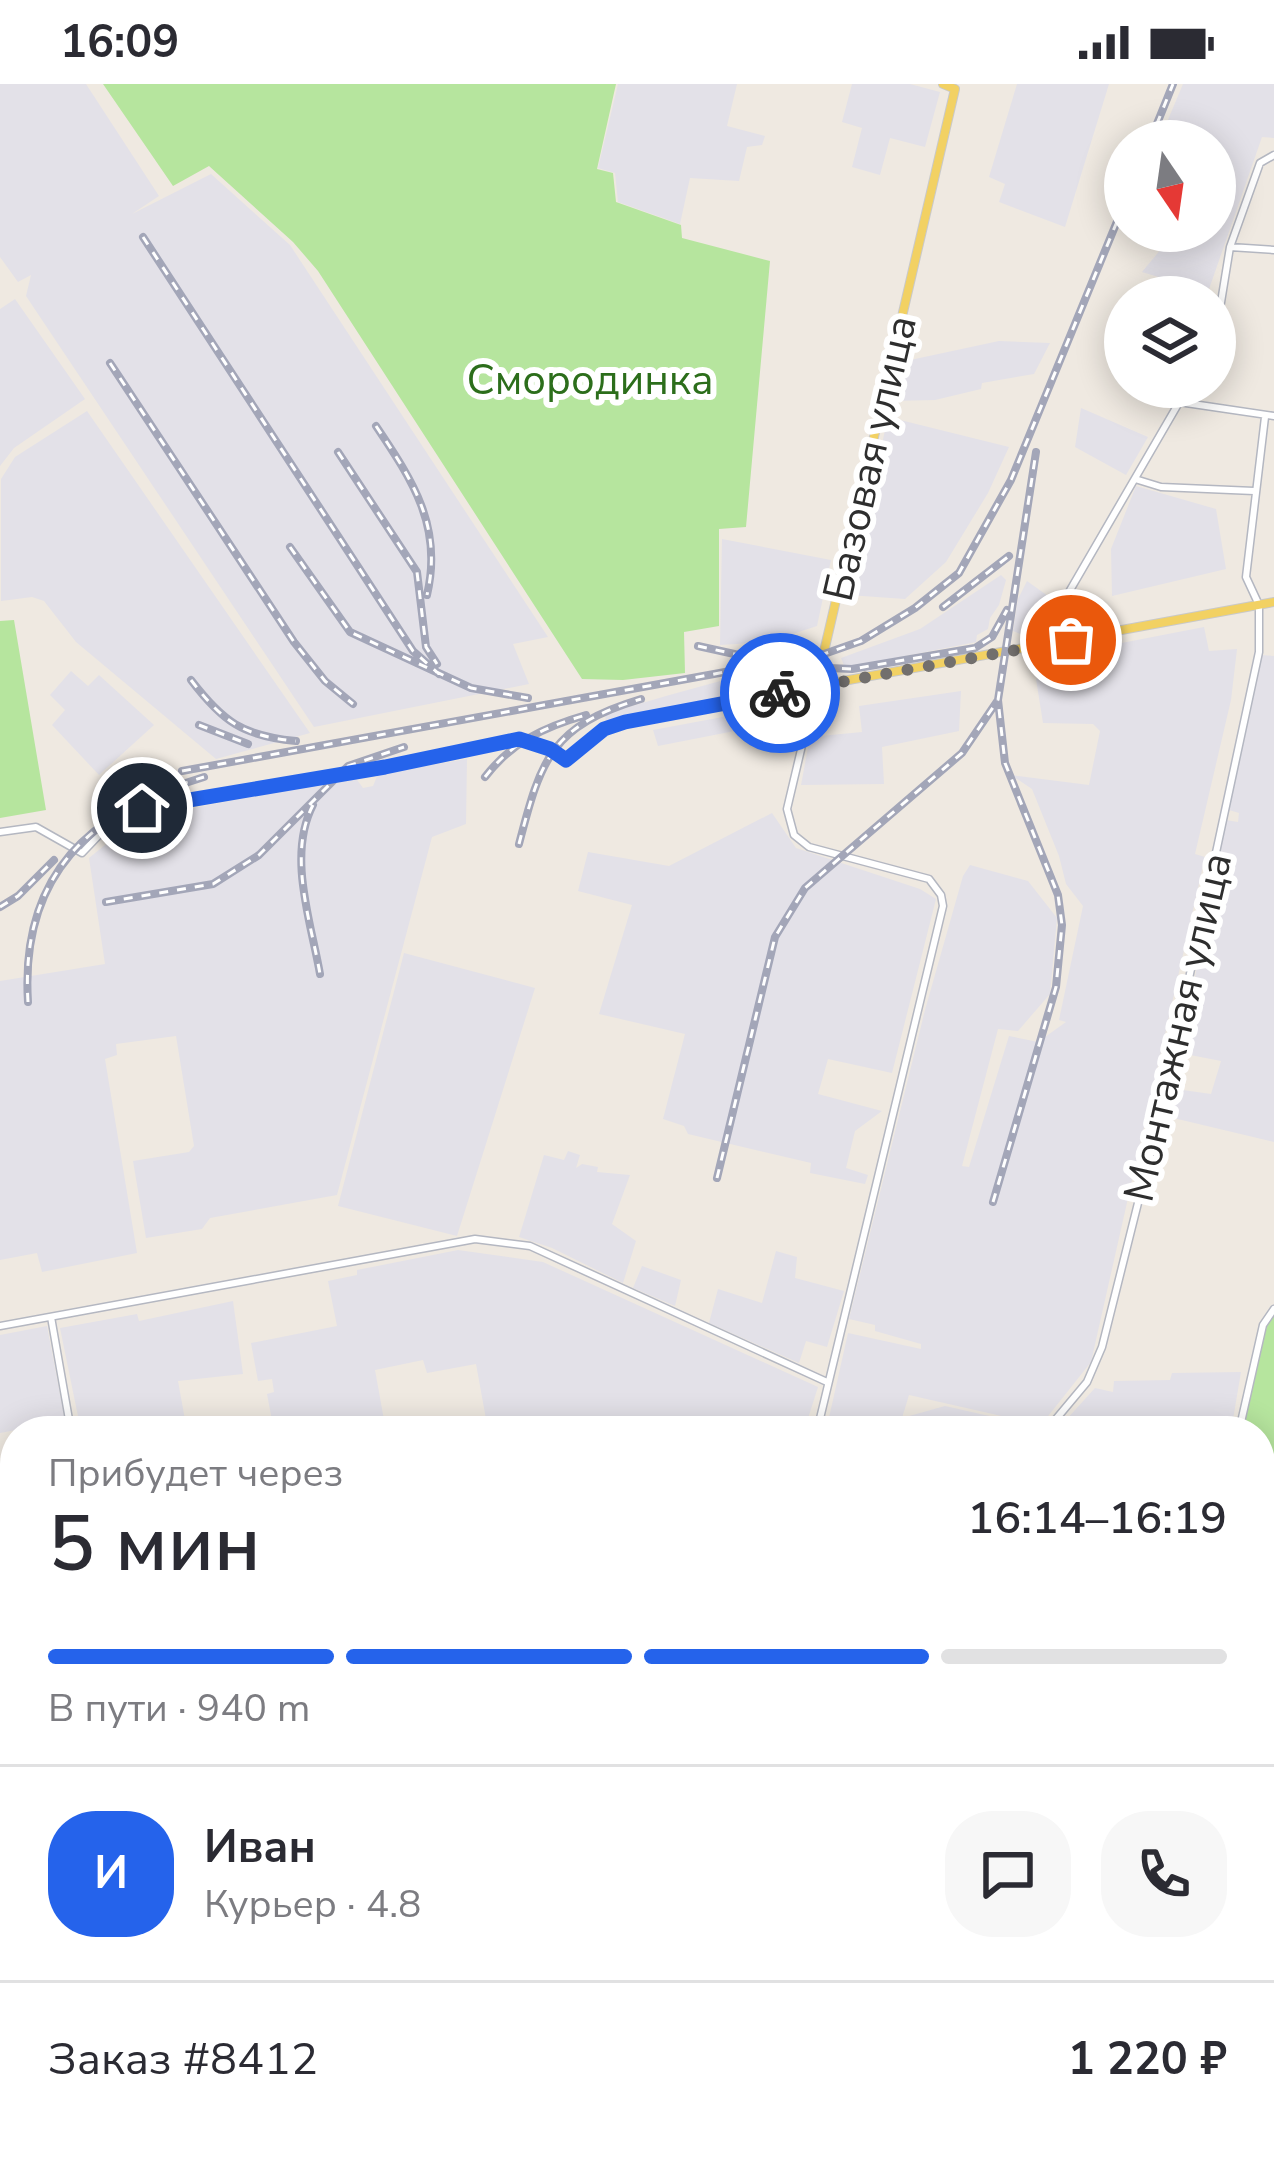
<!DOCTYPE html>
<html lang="ru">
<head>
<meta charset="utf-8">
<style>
  body { margin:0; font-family:"Nunito Sans",sans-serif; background:#f7f7f7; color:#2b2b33; height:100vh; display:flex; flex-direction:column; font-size:45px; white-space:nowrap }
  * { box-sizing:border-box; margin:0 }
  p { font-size:39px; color:#7c7c81 }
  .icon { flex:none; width:66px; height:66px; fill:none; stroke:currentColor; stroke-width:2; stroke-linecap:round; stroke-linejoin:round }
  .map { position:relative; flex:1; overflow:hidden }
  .drawer { position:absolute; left:0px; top:1332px; width:1275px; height:747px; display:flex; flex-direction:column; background:#fff; border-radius:48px 48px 0 0; box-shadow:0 6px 30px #0003 }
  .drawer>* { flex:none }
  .needle { width:78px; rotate:167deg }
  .controls { position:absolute; left:1104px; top:36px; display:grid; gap:24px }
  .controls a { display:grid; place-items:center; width:132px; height:132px; border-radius:50%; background:#fff; box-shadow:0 6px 30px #0003; font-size:60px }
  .pin { position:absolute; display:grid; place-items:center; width:102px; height:102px; color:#fff; margin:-51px; border:6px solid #fff; border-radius:50%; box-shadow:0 3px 12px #0007 }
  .courier { position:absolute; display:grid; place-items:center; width:120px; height:120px; margin:-60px; border:9px solid #2563eb; border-radius:50%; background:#fff; color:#222; box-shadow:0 3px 15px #0007 }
  .overview em { font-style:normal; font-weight:600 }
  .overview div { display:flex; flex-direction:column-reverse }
  .overview { display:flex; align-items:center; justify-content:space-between; height:204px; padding:0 48px }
  h1 { font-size:78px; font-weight:600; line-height:90px }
  .bar { display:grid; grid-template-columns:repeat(4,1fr); gap:18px 12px; align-content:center; height:144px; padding:0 48px }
  .bar i { height:15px; border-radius:9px; background:#e1e1e2 }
  .bar .on { background:#2563eb }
  .bar p { grid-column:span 4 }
  .line { display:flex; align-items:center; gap:30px; padding:0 48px; border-top:3px solid #e1e1e2 }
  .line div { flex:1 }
  .round { display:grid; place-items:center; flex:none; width:126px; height:126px; border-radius:48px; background:#f7f7f7 }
  .status { display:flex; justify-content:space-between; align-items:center; height:84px; padding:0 60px; background:#fff; direction:ltr }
  .status svg { height:33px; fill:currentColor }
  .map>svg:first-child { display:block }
  .industrial { fill:#e3e1e8 }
  .green { fill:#b6e59e }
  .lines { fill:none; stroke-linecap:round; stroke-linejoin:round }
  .minor-casing { stroke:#b4b7c1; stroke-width:9 }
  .major-casing { stroke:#c9c9c9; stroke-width:10 }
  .minor { stroke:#fff; stroke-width:6 }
  .major { stroke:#f2d163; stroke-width:8 }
  .rail-casing { stroke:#a3a6b8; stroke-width:8 }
  .rail { stroke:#fff; stroke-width:3; stroke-dasharray:9; stroke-linecap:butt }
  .done { stroke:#726f6d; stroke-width:12; stroke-dasharray:0 21.6 }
  .route { stroke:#2563eb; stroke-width:15 }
  .labels { text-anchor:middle; stroke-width:12; stroke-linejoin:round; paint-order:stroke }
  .park-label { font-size:42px; fill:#2c6e1b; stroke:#fff }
  .street-label { font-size:42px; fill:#2e2e2e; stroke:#fff }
</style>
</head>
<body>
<div class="status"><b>16:09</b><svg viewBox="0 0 49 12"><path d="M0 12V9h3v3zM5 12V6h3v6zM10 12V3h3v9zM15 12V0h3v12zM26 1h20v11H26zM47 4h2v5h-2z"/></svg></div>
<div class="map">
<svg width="1274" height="2077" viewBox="0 0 1274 2077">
  <rect width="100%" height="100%" fill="#efe9e1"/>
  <path class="industrial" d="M0 0H86L159 112 132 130 211 90 290 161 548 553 513 560 529 600 314 643 26 212 31 191 18 198 0 173Z
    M618 0H737L727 42 765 52 762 61 747 63 739 97 690 94 680 140 618 118 615 89 598 84Z
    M852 0H910L940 8 925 63 890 54 880 91 852 83 862 44 842 38Z
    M1017 0H1109L1065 143 999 118 1005 100 989 93Z
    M1183 0H1274V54L1262 53 1208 208 1142 188 1176 147H1215V57H1159Z
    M15 215 85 315 14 364 0 382V225Z
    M999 257 1050 259 1034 290 982 299 981 305 935 316 891 317 901 278Z
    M1081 324 1148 353 1126 391 1075 363Z
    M87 327 310 649 216 675 76 558 44 517 32 513 1 517V395L15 373Z
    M888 333 1009 363 988 409 946 478 905 515 848 511Z
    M1136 402 1216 425 1226 485 1112 512 1111 465Z
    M722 455 831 476 817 542 768 558 720 561Z
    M1001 491 1006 496 999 521 990 534 988 545 977 551 976 558 845 584 841 574 920 545Z
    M1027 497 1048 512 1028 553 1013 547 1018 515Z
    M1204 543 1209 567 1237 565 1231 616 1195 770 1205 773 1091 1278 1041 1341 909 1311 902 1334 945 1322 1038 1343 1035 1347H847L870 1340 826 1347 848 1249 921 1265V1260L875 1247V1241L849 1235 925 926 963 792 970 781 1028 797 1057 834 1050 910 1018 947 998 945 962 1082 969 1083 1009 952 1038 958 1066 938 1059 936 1083 822 1066 800 1059 772 1032 705 1011 691 1089 701 1100 647 1093 640 1043 639 1036 595 1100 581 1101 563Z
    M1098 561 1099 579 1038 591 1034 572Z
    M1260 571 1274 572V1058L1165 1032 1170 1011 1176 1005 1211 1010 1221 977 1180 969 1226 736 1238 738 1239 729 1229 726Z
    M794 585 797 602 606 639 605 630 666 612 724 596Z
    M71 587 88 602 99 591 154 641 99 691 52 641 65 626 50 611Z
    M961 607 959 647 882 663 884 700 801 701 810 653 862 648 859 622Z
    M776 623 780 638 658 662 653 646Z
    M467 675 466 740 432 753 337 1111 210 1134 202 1145 146 1154 133 1077 189 1068 194 1062 176 952 116 960 117 971 105 975 137 1169 42 1188 37 1169 0 1176V897L105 880 89 774 137 735 355 693 363 704 373 702 378 690Z
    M772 729 796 764 920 805 936 815 892 989 828 975 818 1010 882 1027 855 1047 846 1084 868 1091 865 1100 810 1089 811 1079 688 1050 684 1042 663 1035 685 950 599 930 632 821 578 807 588 768 669 782Z
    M404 869 535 904 457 1152 338 1122Z
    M568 1067 580 1071 576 1084 582 1080 598 1083 597 1088 630 1091 612 1140 636 1157 623 1199 552 1164 519 1153 544 1071 564 1076Z
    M458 1166 543 1178 818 1303 804 1347H541L538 1334 501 1342 486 1335 476 1280 427 1289 423 1276 375 1286 386 1347H274L267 1310 274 1308 272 1295 258 1297 251 1259 337 1242 328 1197 357 1191V1186Z
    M776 1167 797 1173 795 1194 844 1207 827 1263 806 1257 799 1279 709 1239 718 1205 762 1219Z
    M642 1182 681 1196 675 1222 633 1204Z
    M233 1217 243 1290 178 1297 187 1347H81L60 1244 137 1230 139 1237Z
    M47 1242 65 1337 0 1349V1251Z
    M1241 1288 1231 1347H1056L1095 1304 1113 1308 1114 1297 1170 1296 1172 1289Z
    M7 1413 15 1449V1548L0 1551V1415Z"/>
  <path class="green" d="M103 0H616L597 85 613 89 616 118 681 141 682 154 770 177 746 443 719 445V542L684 548 685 589 623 596 582 595 318 187 293 158 209 82 173 102Z
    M14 536 46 726 0 734V537Z
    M1274 1230V1378L1260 1381V1347H1240L1268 1238Z
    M1274 1435V1569L1260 1570V1437Z
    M1269 1935 1274 1937V2077H1192L1198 2064H1260V1939Z"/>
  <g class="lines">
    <g class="minor-casing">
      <path id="minor" d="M1230 163 1274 166
        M1215 255 1230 163 1260 79 1274 71
        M1179 318 1274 332
        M1135 395 1161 403 1254 407
        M1037 562 1042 543 1069 508 1188 303
        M0 748 36 743 82 769 103 747 142 724 385 683 519 654 550 665 566 676 604 645 624 638 816 602 787 725 794 751 809 763 929 795 941 811 943 822 817 1347
        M51 1233 71 1347
        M0 1242 475 1155 530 1162 827 1298
        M1046 1347 1087 1298 1102 1263 1158 1039 1259 568V521L1246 493 1265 333
        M1239 1347 1263 1241 1274 1225
        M1260 1674 1274 1756
        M1260 1913 1274 1857
        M194 2064 196 2077
        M441 2064 454 2077
        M605 2064 618 2077
        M814 2064 827 2077
        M844 2064 858 2077
        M1056 2064 1070 2077
        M49 2077 130 2064
        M522 2077 533 2064
        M1188 2077 1195 2064"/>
    </g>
    <g class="major-casing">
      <path id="major" d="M943 0 955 5 816 602 1274 518
        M1260 1397 1274 1394
        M0 1605 15 1603
        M1260 1667 1274 1665
        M0 1721 15 1809
        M0 1781 15 1869
        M41 2064V2077
        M60 2064 62 2077
        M754 2077 766 2064"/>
    </g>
    <use href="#minor" class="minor"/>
    <use href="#major" class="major"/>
    <g class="rail-casing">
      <path id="rail" d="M1150 57 1173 0
        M143 153 413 567 439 590
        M110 279 294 558 325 597 353 620
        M376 342C413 397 443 443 427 511
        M338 368 417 488 426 563 437 580
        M290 463 350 548 471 604 528 614
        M943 523 1009 472
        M698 562 757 575
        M806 583 852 585 975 564 992 553 1007 526
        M191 596C223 638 243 652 296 657
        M199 641 248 660
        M182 687 824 570 861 557 915 524 959 489 1011 396 1125 118
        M485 693C512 658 544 643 586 631
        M313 721C287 771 311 838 320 890
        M519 760C541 675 551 642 641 615
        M106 818 213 800 259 771 348 682 404 663
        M0 823 18 812 54 776
        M28 918C20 791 90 727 204 693
        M717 1094 775 853 805 804 962 669 998 616 1036 368
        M993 1118 1056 903 1062 841 1058 811 1005 679 998 616"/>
    </g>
    <use href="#rail" class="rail"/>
  </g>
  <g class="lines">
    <path class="done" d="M780 609 1071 556"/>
    <path class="route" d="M142 724 385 683 519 655 550 665 566 676 604 645 625 638 780 609"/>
  </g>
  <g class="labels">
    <g class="park-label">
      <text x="590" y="310">Смородинка</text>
    </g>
    <g class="street-label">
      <text transform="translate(869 374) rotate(-77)" y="15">Базовая улица</text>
      <text transform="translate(1177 943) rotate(-77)" y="15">Монтажная улица</text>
    </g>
  </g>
</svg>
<div class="controls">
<a><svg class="needle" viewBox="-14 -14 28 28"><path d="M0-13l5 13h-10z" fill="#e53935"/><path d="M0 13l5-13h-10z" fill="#7c7c81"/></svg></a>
<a><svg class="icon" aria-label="layers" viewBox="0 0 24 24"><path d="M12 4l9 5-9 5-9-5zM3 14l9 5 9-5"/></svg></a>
</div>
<div class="pin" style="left:1071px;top:556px;background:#ea580c"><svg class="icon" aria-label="bag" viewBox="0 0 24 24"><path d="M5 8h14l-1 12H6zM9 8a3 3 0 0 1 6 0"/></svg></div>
<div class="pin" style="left:142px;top:724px;background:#1f2937"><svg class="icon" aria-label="home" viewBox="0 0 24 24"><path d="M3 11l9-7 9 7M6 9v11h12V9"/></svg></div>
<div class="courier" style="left:780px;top:609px"><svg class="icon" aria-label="bike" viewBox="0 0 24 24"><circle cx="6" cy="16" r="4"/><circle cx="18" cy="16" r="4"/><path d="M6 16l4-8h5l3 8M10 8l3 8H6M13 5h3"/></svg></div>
<section class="drawer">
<div class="overview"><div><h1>5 мин</h1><p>Прибудет через</p></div><em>16:14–16:19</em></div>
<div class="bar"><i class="on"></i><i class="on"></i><i class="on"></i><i></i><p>В пути · 940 m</p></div>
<div class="line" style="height:216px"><b class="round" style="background:#2563eb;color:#fff">И</b><div><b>Иван</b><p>Курьер · 4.8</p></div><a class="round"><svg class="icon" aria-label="chat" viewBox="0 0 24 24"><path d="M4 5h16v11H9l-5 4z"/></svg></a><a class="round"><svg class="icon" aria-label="phone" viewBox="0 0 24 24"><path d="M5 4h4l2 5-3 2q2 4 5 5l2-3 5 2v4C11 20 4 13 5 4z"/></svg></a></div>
<div class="line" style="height:156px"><div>Заказ #8412</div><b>1 220 ₽</b></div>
</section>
</div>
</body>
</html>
